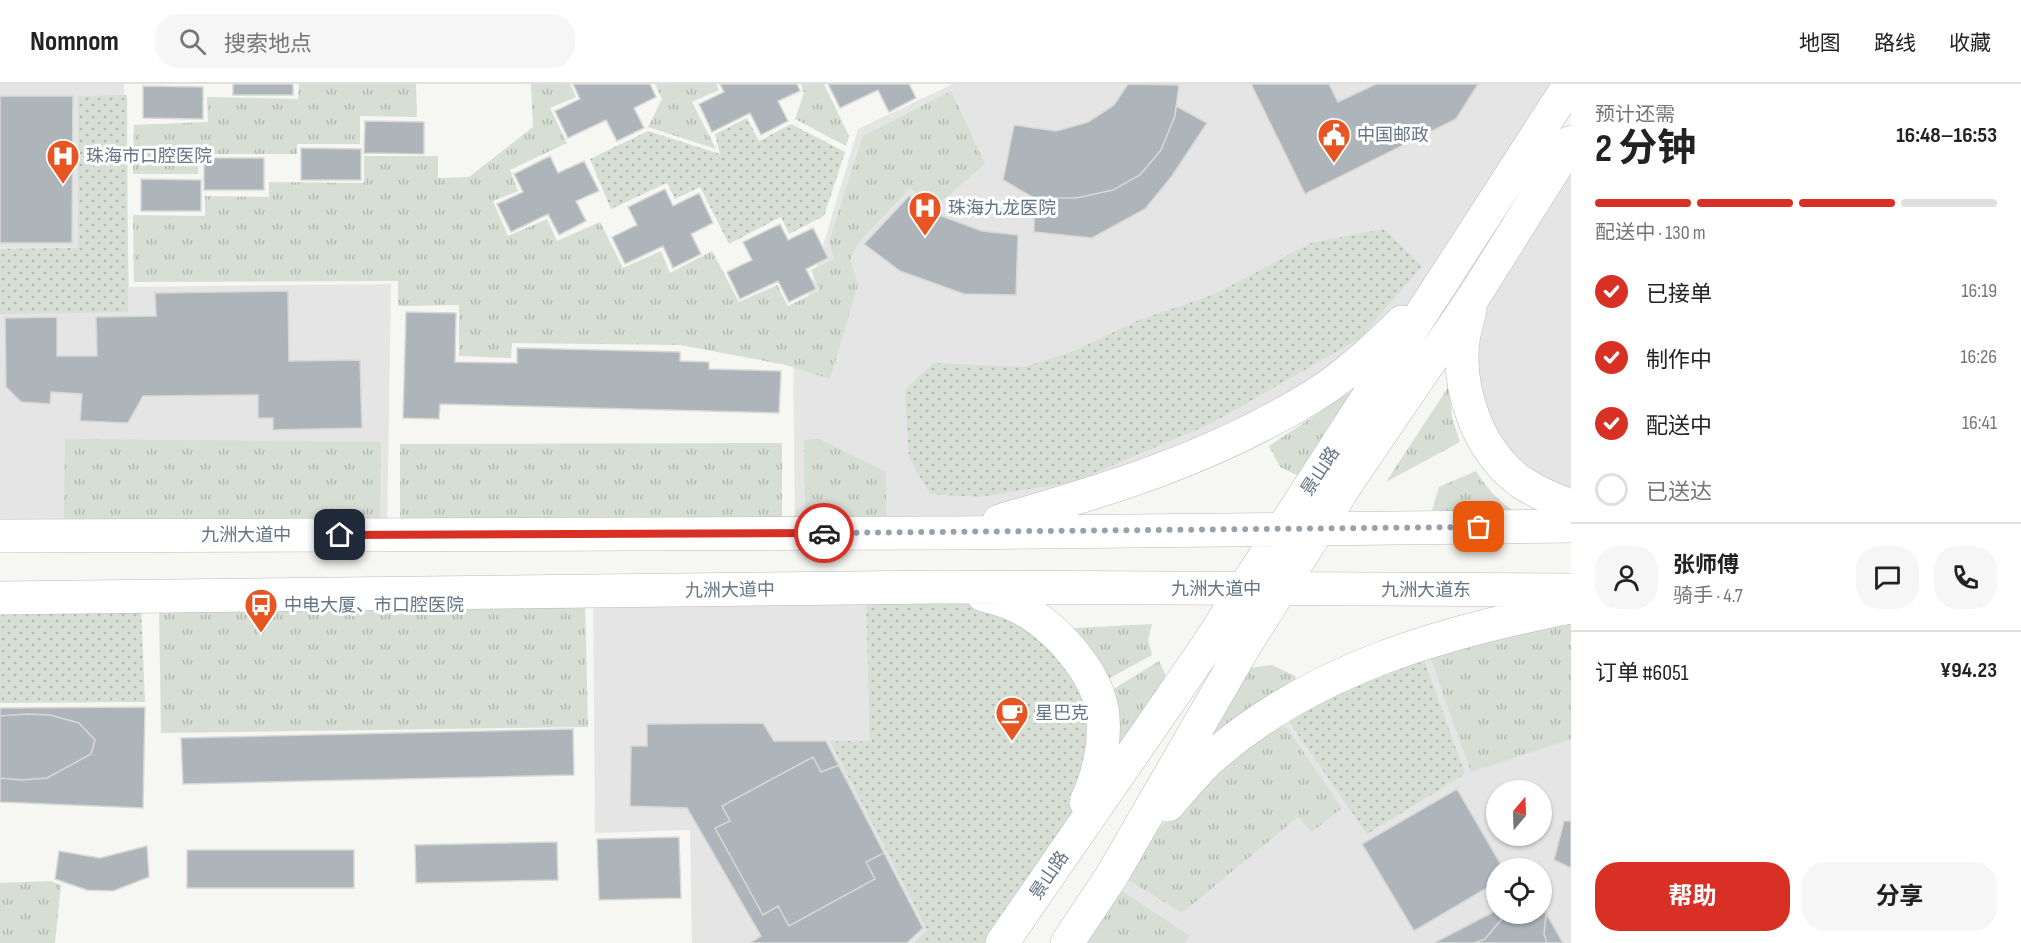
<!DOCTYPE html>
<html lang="zh">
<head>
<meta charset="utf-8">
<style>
  body { margin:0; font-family:"Sofia Sans Condensed","Noto Sans SC",sans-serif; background:#f6f6f6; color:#222; height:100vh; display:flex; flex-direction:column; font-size:22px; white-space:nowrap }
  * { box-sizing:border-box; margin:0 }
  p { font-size:20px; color:#767676 }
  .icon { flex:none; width:33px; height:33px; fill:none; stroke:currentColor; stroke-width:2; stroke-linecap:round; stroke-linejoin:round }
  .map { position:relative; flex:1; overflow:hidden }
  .drawer { display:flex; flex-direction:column; background:#fff; width:450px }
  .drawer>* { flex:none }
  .needle { width:39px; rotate:19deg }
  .fabs { position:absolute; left:1486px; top:696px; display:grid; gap:12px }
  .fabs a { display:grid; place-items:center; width:66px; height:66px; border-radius:50%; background:#fff; box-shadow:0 2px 4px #0004; font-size:30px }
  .pin { position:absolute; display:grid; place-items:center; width:51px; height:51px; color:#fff; margin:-26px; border-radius:12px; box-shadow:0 3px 9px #0006 }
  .courier { position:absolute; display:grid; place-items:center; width:60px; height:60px; margin:-30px; border:4px solid #d93025; border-radius:50%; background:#fff; color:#222; box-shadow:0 2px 8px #0007 }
  .summary em { font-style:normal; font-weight:700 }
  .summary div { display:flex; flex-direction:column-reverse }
  .summary { display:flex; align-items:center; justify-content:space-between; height:102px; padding:0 24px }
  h1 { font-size:39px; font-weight:700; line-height:45px }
  .bar { display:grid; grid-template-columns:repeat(4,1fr); gap:9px 6px; align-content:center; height:72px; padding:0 24px }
  .bar i { height:8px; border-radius:4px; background:#e0e0e0 }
  .bar .current { background:#d93025 }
  .bar p { grid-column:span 4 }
  .line { display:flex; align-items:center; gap:15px; padding:0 24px; border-top:2px solid #e0e0e0 }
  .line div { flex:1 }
  .round { display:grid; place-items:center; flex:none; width:63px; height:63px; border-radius:24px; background:#f6f6f6 }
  ol { padding:0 24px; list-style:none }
  li { display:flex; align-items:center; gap:18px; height:66px }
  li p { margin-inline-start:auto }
  li .icon { padding:6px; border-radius:50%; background:#d93025; color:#fff; stroke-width:4 }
  li:last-child { color:#767676 }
  li i { width:33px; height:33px; border:3px solid #e0e0e0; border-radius:50% }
  .action { display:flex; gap:12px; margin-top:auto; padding:12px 24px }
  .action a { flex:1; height:69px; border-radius:24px; background:#d93025; color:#fff; font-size:24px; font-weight:700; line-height:69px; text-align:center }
  .action a+a { background:#f6f6f6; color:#222 }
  header { display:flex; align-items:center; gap:36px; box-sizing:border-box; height:84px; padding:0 30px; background:#fff; border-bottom:2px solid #e0e0e0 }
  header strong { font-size:28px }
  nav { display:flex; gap:33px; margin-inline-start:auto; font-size:21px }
  .search { width:420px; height:54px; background:#f6f6f6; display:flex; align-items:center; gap:15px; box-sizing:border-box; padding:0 21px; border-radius:24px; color:#767676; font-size:22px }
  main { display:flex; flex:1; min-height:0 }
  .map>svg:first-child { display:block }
  .built { fill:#e4e5e4; fill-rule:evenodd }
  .grass { fill:url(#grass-tufts) }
  .park { fill:url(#park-dots) }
  .building { fill:#adb4ba; stroke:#d8d8d5; stroke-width:1.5 }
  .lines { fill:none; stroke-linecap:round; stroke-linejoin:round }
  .primary-casing { stroke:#b7bbbf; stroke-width:34 }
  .primary { stroke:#fff; stroke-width:33 }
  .done { stroke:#97a2ac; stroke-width:6; stroke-dasharray:0 10.8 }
  .route { stroke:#d93025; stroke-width:8 }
  .labels { text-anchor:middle; stroke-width:6; stroke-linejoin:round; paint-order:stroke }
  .poi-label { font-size:18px; fill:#647585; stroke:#fff; text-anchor:start }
  .street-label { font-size:18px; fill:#647585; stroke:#fff }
</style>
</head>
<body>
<header>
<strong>Nomnom</strong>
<div class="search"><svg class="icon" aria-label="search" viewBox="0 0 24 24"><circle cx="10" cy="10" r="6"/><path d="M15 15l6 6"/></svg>搜索地点</div>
<nav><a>地图</a><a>路线</a><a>收藏</a></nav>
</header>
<main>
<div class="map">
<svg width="1571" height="859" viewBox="0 0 1571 859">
  <defs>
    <pattern id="grass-tufts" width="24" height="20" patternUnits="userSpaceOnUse" patternTransform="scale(1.5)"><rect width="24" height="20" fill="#d7ded4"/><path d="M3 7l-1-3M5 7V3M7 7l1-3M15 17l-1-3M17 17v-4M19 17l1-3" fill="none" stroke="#b2b9b2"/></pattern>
    <pattern id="park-dots" width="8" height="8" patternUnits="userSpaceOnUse" patternTransform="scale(1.5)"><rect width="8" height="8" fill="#d7ded4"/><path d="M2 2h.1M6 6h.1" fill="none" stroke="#b2b9b2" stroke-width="1.8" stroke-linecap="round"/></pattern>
  </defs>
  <rect width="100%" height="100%" fill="#f6f6f3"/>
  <path class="built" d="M0 0H124L129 203 391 200 387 450 0 438Z
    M953 0H1570L1455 178 1316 310 956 449H795L793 262 858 45Z
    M1571 59V422L1481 350 1473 214Z
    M939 504 1002 859H692L690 746 595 749 593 508Z
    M1571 523V859H1067L1166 723 1306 608ZM1497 706H1542V752H1497ZM1497 784H1542V830H1497Z"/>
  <path class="grass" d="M299 0H416L417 33 360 32V60H297V70H199L198 90H133L134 41 208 38 207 13 298 15Z
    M531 0H570L576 13 550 24 567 59 510 86 518 107 493 117 508 152 547 135 557 157 600 138 623 184 661 167 670 189 712 167 739 218 777 201 788 222 820 206 811 186 834 175 829 158 863 52 951 7 985 80 935 123 910 104 859 158 850 176 858 201 830 295 786 281 680 261 512 259 511 274 459 272V221L398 222V197L134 198 133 131 205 132V112L269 113V98L364 99V72H438V94L469 93 533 43Z
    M655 0H716L719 6 692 18 716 65 648 43 662 15Z
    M801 0H824L849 52 846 62 795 35 804 9Z
    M1449 302 1452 333 1460 358 1386 398Z
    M1353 306 1303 394 1280 383 1269 362Z
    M65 355 381 358 380 445 64 441Z
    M819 355 886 388V441L805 440 804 356Z
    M782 359V441L400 442V360Z
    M1476 387C1488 406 1500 419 1520 431L1432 426 1439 403Z
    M585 515 588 643 161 649 159 522Z
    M1571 534V655L1471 688 1428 567Z
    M1152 540 1148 556 1152 571 1099 600 1057 545Z
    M1159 577 1172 606 1103 707 1102 612Z
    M1272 581 1295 592 1299 606 1151 730 1236 586Z
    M1269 641 1287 644 1342 724 1312 748 1298 733 1182 829 1124 793 1158 746 1216 688Z
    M51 797 61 801 55 859H0V799Z
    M1114 802 1190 852 1185 859H1077Z"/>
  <path class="park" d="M127 11 128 228 0 230V165L78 164V12Z
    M747 34 759 57 791 40 845 68 824 132 789 150 781 133 729 160 700 103 675 115 667 99 611 125 590 75 648 47 720 70 715 50Z
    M1384 145 1422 182 1360 254 1212 339 1073 398 979 413 930 410 909 374 905 306 933 279 1024 283 1072 268 1139 236 1213 211 1311 159Z
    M939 508 1012 525 1087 599 1099 661 1057 770 995 859H914L927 846 830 657H870L866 510Z
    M141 520 145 618 0 619V522Z
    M1422 570 1465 690 1367 750 1285 632Z"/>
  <path class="building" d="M233 0H293V11H233Z
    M573 0H650L656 13 634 24 644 44 617 57 606 36 568 54 555 27 580 15Z
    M720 0H797L800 7 778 17 788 37 761 51 750 29 712 48 699 20 724 8Z
    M828 0H909L916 14 889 28 878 6 840 24Z
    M1128 0 1179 1 1175 32 1161 66 1140 91 1113 106 1076 114H1034L1003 96 1014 41 1056 47 1088 38 1114 21Z
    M1251 0H1329L1338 18 1376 0H1478L1456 35 1305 110Z
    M143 2 203 3V35L143 34Z
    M0 12H73L72 159H0Z
    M1176 22 1207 39 1172 92 1145 125 1092 154 1034 148V114H1076L1113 106 1140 91 1161 66 1175 32Z
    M365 37 424 38V70L364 69Z
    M301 64 361 65V96H301Z
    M550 72 558 89 584 77 599 107 576 117 586 137 559 151 548 130 511 148 497 120 523 108 514 90Z
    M204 74H264V106H204Z
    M141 95 201 96V127H141Z
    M665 105 673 122 699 109 713 139 691 150 701 170 673 184 663 162 625 180 612 153 637 141 628 123Z
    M909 112 939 131 982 147 1018 151 1016 211 964 210 900 187 864 160Z
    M780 140 788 156 813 144 828 174 806 185 816 205 789 218 778 197 740 215 727 188 752 176 743 158Z
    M288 207 289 277 360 276 362 344 273 346V334H258V311L143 312 128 339 80 337 82 310 51 308 50 320 21 318 6 303 5 234 57 233V272H97L96 233 156 232 155 209Z
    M406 228 456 229 455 278 517 279V264L680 268V277L709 278V285L781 287 779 329 440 320 439 335 403 334Z
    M145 623 143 724 0 718V624Z
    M27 630 50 631 79 639 95 656 91 670 47 694 21 696 0 694V632Z
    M763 639 774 657H826L923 844 907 859H750L761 852 687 724 630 722 631 662H647V640Z
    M573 645 574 691 183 700 181 654Z
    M813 673 821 688 839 681 884 769 866 778 875 795 789 842 778 822 763 831 715 744 730 737 722 722Z
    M1457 705 1503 784H1497V798L1414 847 1362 760Z
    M1564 737H1571V784L1554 776Z
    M679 753 681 814 599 816 597 755Z
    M557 758 558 796 416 799 415 761Z
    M147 762 149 793 113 807 87 806 55 795 59 767 100 774Z
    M187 766H354V804H187Z
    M1542 822 1563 859H1434L1497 826V830H1542Z
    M1542 826 1546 830 1544 850 1547 859H1474L1485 855 1506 830H1542Z"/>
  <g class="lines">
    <g class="primary-casing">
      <path id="primary" d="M1470 225C1468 236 1464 247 1463 257 1457 307 1479 368 1521 398 1536 408 1554 416 1571 422
        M999 437C1111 405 1215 373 1315 311 1347 291 1375 264 1402 238
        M0 452 956 449 1571 442
        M983 511C993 514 1004 516 1014 521 1052 537 1100 590 1103 633 1105 662 1098 692 1086 718
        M0 514 939 503 1571 506
        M1168 721C1182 705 1196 688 1211 674 1312 585 1442 548 1571 523
        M1002 859 1205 565 1570 0
        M1067 859 1111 793 1244 563 1349 396 1473 214 1571 58"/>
    </g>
    <use href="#primary" class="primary"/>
  </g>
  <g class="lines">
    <path class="done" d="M824 449 1479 443"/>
    <path class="route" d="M340 451 824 449"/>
  </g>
  <defs>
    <g id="civic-pin" transform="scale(1.725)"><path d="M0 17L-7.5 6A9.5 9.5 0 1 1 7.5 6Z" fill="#e75622" stroke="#fff"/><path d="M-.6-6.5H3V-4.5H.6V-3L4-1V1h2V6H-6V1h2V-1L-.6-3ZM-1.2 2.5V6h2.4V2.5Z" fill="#fff"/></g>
    <g id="hospital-pin" transform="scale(1.725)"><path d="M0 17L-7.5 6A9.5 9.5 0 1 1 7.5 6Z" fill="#e75622" stroke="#fff"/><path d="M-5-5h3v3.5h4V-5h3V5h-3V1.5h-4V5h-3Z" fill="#fff"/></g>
    <g id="bus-pin" transform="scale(1.725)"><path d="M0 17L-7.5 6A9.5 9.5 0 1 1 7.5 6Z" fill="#e75622" stroke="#fff"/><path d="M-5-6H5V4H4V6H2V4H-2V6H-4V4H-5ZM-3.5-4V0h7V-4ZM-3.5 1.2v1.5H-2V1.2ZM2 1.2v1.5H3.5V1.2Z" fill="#fff"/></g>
    <g id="cafe-pin" transform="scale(1.725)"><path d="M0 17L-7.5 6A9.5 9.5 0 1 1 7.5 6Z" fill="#e75622" stroke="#fff"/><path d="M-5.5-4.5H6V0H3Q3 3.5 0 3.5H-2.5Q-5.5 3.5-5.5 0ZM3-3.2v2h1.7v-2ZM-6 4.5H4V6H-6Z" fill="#fff"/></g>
  </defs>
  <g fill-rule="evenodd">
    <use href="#civic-pin" x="1334" y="51"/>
    <use href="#hospital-pin" x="63" y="72"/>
    <use href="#hospital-pin" x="925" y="124"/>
    <use href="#bus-pin" x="261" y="521"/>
    <use href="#cafe-pin" x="1012" y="629"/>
  </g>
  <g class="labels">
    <g class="poi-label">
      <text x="1357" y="57">中国邮政</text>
      <text x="86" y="78">珠海市口腔医院</text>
      <text x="948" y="130">珠海九龙医院</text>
      <text x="284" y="527">中电大厦、市口腔医院</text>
      <text x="1035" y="635">星巴克</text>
    </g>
    <g class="street-label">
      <text transform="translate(1320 387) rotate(-57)" y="6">景山路</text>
      <text x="246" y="457">九洲大道中</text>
      <text x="1216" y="511">九洲大道中</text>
      <text transform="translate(730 506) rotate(-1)" y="6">九洲大道中</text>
      <text x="1426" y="512">九洲大道东</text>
      <text transform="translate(1049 791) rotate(-56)" y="6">景山路</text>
    </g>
  </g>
</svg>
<div class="fabs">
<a><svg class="needle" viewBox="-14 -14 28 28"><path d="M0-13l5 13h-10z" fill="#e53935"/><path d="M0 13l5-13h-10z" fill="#767676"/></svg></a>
<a><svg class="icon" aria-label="locate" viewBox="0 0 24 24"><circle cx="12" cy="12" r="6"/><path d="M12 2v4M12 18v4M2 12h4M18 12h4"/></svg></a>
</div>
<div class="pin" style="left:1479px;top:443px;background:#ea580c"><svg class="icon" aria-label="bag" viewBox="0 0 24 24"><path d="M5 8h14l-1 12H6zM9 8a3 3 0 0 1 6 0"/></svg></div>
<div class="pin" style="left:340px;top:451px;background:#1f2937"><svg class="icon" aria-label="home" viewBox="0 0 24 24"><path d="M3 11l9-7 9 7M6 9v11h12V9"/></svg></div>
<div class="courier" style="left:824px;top:449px"><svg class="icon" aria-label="car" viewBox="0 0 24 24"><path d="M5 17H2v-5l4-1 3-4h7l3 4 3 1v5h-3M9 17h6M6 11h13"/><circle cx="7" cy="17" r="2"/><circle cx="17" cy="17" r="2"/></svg></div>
</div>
<section class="drawer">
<div class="summary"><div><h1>2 分钟</h1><p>预计还需</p></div><em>16:48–16:53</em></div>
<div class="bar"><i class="current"></i><i class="current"></i><i class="current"></i><i></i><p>配送中 · 130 m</p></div>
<ol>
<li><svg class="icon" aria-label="check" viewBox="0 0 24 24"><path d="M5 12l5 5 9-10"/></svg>已接单<p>16:19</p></li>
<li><svg class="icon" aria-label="check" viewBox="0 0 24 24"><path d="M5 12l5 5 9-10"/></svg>制作中<p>16:26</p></li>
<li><svg class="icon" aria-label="check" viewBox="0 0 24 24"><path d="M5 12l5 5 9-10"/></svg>配送中<p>16:41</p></li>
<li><i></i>已送达</li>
</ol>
<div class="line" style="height:108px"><a class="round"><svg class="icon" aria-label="person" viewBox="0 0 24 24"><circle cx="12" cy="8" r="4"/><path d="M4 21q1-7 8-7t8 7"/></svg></a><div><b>张师傅</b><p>骑手 · 4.7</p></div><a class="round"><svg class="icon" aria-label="chat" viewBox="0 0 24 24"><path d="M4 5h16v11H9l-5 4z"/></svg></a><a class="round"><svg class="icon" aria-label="phone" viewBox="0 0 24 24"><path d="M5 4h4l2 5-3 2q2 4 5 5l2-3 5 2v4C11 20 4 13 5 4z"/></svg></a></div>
<div class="line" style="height:78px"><div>订单 #6051</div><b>¥94.23</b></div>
<div class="action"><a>帮助</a><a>分享</a></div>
</section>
</main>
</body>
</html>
